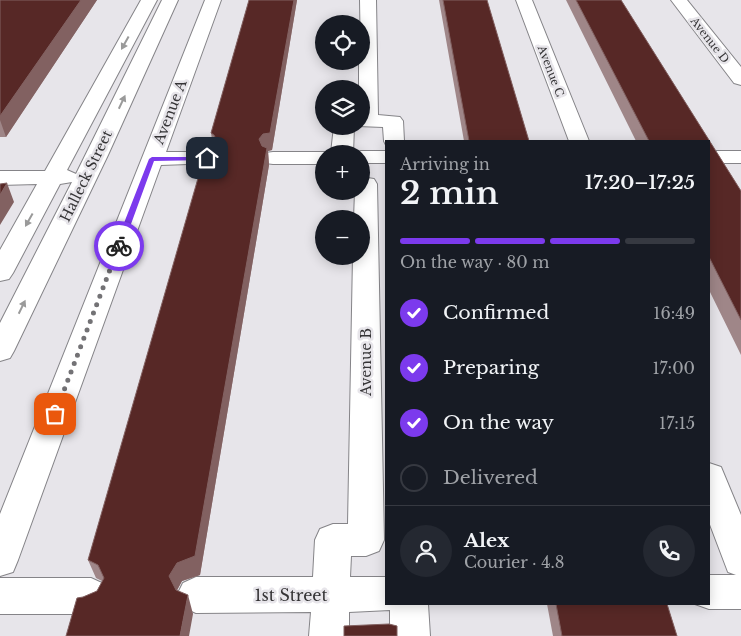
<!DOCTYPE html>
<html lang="en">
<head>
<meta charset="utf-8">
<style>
  body { margin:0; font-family:"Libre Baskerville",serif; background:#242831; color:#f1f3f6; height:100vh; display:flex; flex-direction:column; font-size:19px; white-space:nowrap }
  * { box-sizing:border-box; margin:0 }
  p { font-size:16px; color:#9ea1a6 }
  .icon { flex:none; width:28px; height:28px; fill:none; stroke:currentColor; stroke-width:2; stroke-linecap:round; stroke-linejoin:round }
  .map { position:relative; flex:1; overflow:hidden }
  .side { position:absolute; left:385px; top:140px; width:325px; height:465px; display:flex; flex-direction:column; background:#171b24; border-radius:0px; box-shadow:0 2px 12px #0003 }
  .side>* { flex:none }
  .buttons { position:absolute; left:315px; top:15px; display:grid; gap:10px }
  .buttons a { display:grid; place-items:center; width:55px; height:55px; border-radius:50%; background:#171b24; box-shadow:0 2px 12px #0003; font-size:25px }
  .pin { position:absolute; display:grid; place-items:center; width:42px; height:42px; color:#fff; margin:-21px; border-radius:10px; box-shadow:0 2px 8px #0006 }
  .courier { position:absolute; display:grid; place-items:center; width:50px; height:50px; margin:-25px; border:4px solid #7c3aed; border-radius:50%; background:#fff; color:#222; box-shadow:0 1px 6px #0007 }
  .head em { font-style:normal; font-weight:600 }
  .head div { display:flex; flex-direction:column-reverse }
  .head { display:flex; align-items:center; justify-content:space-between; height:85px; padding:0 15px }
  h1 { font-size:32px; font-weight:600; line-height:38px }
  .bar { display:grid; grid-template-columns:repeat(4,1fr); gap:8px 5px; align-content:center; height:60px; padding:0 15px }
  .bar i { height:6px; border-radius:4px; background:#363941 }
  .bar .current { background:#7c3aed }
  .bar p { grid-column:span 4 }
  .line { display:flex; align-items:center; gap:12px; padding:0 15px; border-top:1px solid #363941 }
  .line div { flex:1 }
  .round { display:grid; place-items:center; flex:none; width:52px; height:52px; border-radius:26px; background:#242831 }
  ol { padding:0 15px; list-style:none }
  li { display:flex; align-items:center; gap:15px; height:55px }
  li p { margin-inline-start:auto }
  li .icon { padding:5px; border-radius:50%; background:#7c3aed; color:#fff; stroke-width:4 }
  li:last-child { color:#9ea1a6 }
  li i { width:28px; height:28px; border:2px solid #363941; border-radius:50% }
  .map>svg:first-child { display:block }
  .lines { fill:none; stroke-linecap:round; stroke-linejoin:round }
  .minor-casing { stroke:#858488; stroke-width:2 }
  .major-casing { stroke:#858488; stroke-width:2 }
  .minor { fill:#fff; fill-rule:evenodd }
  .major { fill:#fff; fill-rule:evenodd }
  .wall { fill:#9f8688 }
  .shaded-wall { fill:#826161 }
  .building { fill:#572826; stroke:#826161 }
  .oneway { fill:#9a9a9a }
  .route { fill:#7c3aed }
  .done { stroke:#737275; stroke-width:5; stroke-dasharray:0 9 }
  .labels { text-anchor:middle; stroke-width:5; stroke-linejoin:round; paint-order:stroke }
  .far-street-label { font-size:11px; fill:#353436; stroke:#e7e5ea }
  .street-label { font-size:14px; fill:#353436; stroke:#e7e5ea }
  .near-street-label { font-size:16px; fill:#353436; stroke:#e7e5ea }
</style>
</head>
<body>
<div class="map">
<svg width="741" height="636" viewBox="0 0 741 636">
  <rect width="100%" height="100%" fill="#e7e5ea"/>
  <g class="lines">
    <g class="minor-casing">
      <path id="minor" d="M205 0H221L166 152H207L215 153 218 158 215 163 161 165 18 560 13 572 0 576V514Z
        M360 0H376L378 115 400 117 403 121 404 141H386V145L384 141 383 127 358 126H361V89H359V61H361Z
        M516 0H532L589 141H569Z
        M671 0H687L741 67V85L734 83Z
        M334 126H354L353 154 361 151H386V163H361V154H324V164H273L265 163 262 158 265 153 273 152H324L331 153Z
        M709 151H741V163H709Z
        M361 177 374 179 377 184 384 540 379 551 366 556H351L350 577H386V604H428L430 636H390V610L349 612V636H309L311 612 196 613 183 607 177 595 183 583 196 577H313L315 540 320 529 333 524H348L353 256H361V219H354L355 191H361Z
        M709 463 721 467 741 515V609H709L695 604H709V575H736L728 572 709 522Z
        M0 578H91L104 584 110 596 104 608 91 614H0Z"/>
    </g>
    <g class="major-casing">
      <path id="major" d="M141 0H157L67 170 76 174 162 0H178L108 155 14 351 10 358 0 361V323L72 182 60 184 13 273 9 279 0 281V250L37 184 0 185V171H45Z"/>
    </g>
    <use href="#minor" class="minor"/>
    <use href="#major" class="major"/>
  </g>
  <path class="wall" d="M0 0H97L6 137H0Z
    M249 0H297L272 150 268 151 269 165 200 575 182 581 177 590 193 614 83 597 97 591 102 581 96 578 88 560 213 147 211 133Z
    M439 0H487L529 141H464Z
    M566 0H621L741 191V355L709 290V141H636Z
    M547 604H667L677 636H553Z"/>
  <path class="shaded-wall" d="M81 0H97L6 137 0 120V116Z
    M294 0H297L272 150 268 151 269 165 200 575 182 581 175 594 169 576 260 157 259 139Z
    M7 183 14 202 0 225V195Z
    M188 595 193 614 189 636H180Z"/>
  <path class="building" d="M0 0H81L0 116Z
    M249 0H294L270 133 263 134 259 139 262 146 267 148 195 556 177 563 169 576 176 590 188 595 180 636H66L77 598 83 597 97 591 104 578 98 565 88 560 207 147 214 146 217 141 214 135 211 133Z
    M443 0H487L529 141H469Z
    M576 0H621L741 191V320L709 257V141H649Z
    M7 183 0 195V184Z
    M556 604H667L677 636H562Z
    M389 624 397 626V636H344V626Z"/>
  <defs><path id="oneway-solid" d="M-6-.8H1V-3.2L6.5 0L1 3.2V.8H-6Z" transform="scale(1.25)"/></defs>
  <g class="oneway">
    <use href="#oneway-solid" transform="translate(125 43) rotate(119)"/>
    <use href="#oneway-solid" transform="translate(122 102) rotate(-65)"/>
    <use href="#oneway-solid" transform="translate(29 220) rotate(119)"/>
    <use href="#oneway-solid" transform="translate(22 307) rotate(-64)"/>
  </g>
  <path class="route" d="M152 157H207L210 158 207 160 154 161 123 246 116 248 115 246 149 159Z"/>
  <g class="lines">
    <path class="done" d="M55 414 119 246"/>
  </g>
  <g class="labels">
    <g class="far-street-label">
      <text transform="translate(710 40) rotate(52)" y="4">Avenue D</text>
      <text transform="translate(551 71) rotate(69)" y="4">Avenue C</text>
    </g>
    <g class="street-label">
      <text transform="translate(170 112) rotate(-69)" y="5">Avenue A</text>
      <text transform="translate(86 176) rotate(-64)" y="5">Halleck Street</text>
      <text transform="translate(366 362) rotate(-90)" y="5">Avenue B</text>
    </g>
    <g class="near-street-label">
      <text x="291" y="601">1st Street</text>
    </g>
  </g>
</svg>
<div class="buttons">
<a><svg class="icon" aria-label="locate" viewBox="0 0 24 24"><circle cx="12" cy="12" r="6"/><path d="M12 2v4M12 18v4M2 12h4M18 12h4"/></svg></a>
<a><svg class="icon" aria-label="layers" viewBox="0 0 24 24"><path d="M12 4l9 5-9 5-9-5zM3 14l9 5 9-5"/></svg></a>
<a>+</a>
<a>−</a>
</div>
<div class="pin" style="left:55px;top:414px;background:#ea580c"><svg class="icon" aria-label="bag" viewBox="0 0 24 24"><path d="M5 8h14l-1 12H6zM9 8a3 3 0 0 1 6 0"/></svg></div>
<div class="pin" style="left:207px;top:158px;background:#1f2937"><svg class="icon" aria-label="home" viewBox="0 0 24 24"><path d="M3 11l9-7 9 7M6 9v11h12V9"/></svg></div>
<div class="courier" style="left:119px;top:246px"><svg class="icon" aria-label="bike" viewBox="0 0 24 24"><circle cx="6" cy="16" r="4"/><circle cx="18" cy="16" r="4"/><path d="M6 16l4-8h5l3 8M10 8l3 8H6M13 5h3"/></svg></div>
<section class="side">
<div class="head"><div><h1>2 min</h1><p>Arriving in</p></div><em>17:20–17:25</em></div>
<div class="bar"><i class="current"></i><i class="current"></i><i class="current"></i><i></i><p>On the way · 80 m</p></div>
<ol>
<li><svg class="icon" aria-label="check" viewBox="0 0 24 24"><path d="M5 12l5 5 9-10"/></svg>Confirmed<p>16:49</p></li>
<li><svg class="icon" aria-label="check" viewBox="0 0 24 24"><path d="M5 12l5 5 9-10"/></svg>Preparing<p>17:00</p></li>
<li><svg class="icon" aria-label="check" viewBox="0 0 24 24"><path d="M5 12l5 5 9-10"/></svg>On the way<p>17:15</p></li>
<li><i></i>Delivered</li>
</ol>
<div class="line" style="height:90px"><a class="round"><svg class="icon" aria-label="person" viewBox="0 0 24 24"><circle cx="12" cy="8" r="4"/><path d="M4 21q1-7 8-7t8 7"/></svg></a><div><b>Alex</b><p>Courier · 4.8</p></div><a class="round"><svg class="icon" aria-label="phone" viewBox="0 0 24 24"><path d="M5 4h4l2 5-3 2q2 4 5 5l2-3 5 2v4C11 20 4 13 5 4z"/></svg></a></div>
</section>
</div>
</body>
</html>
